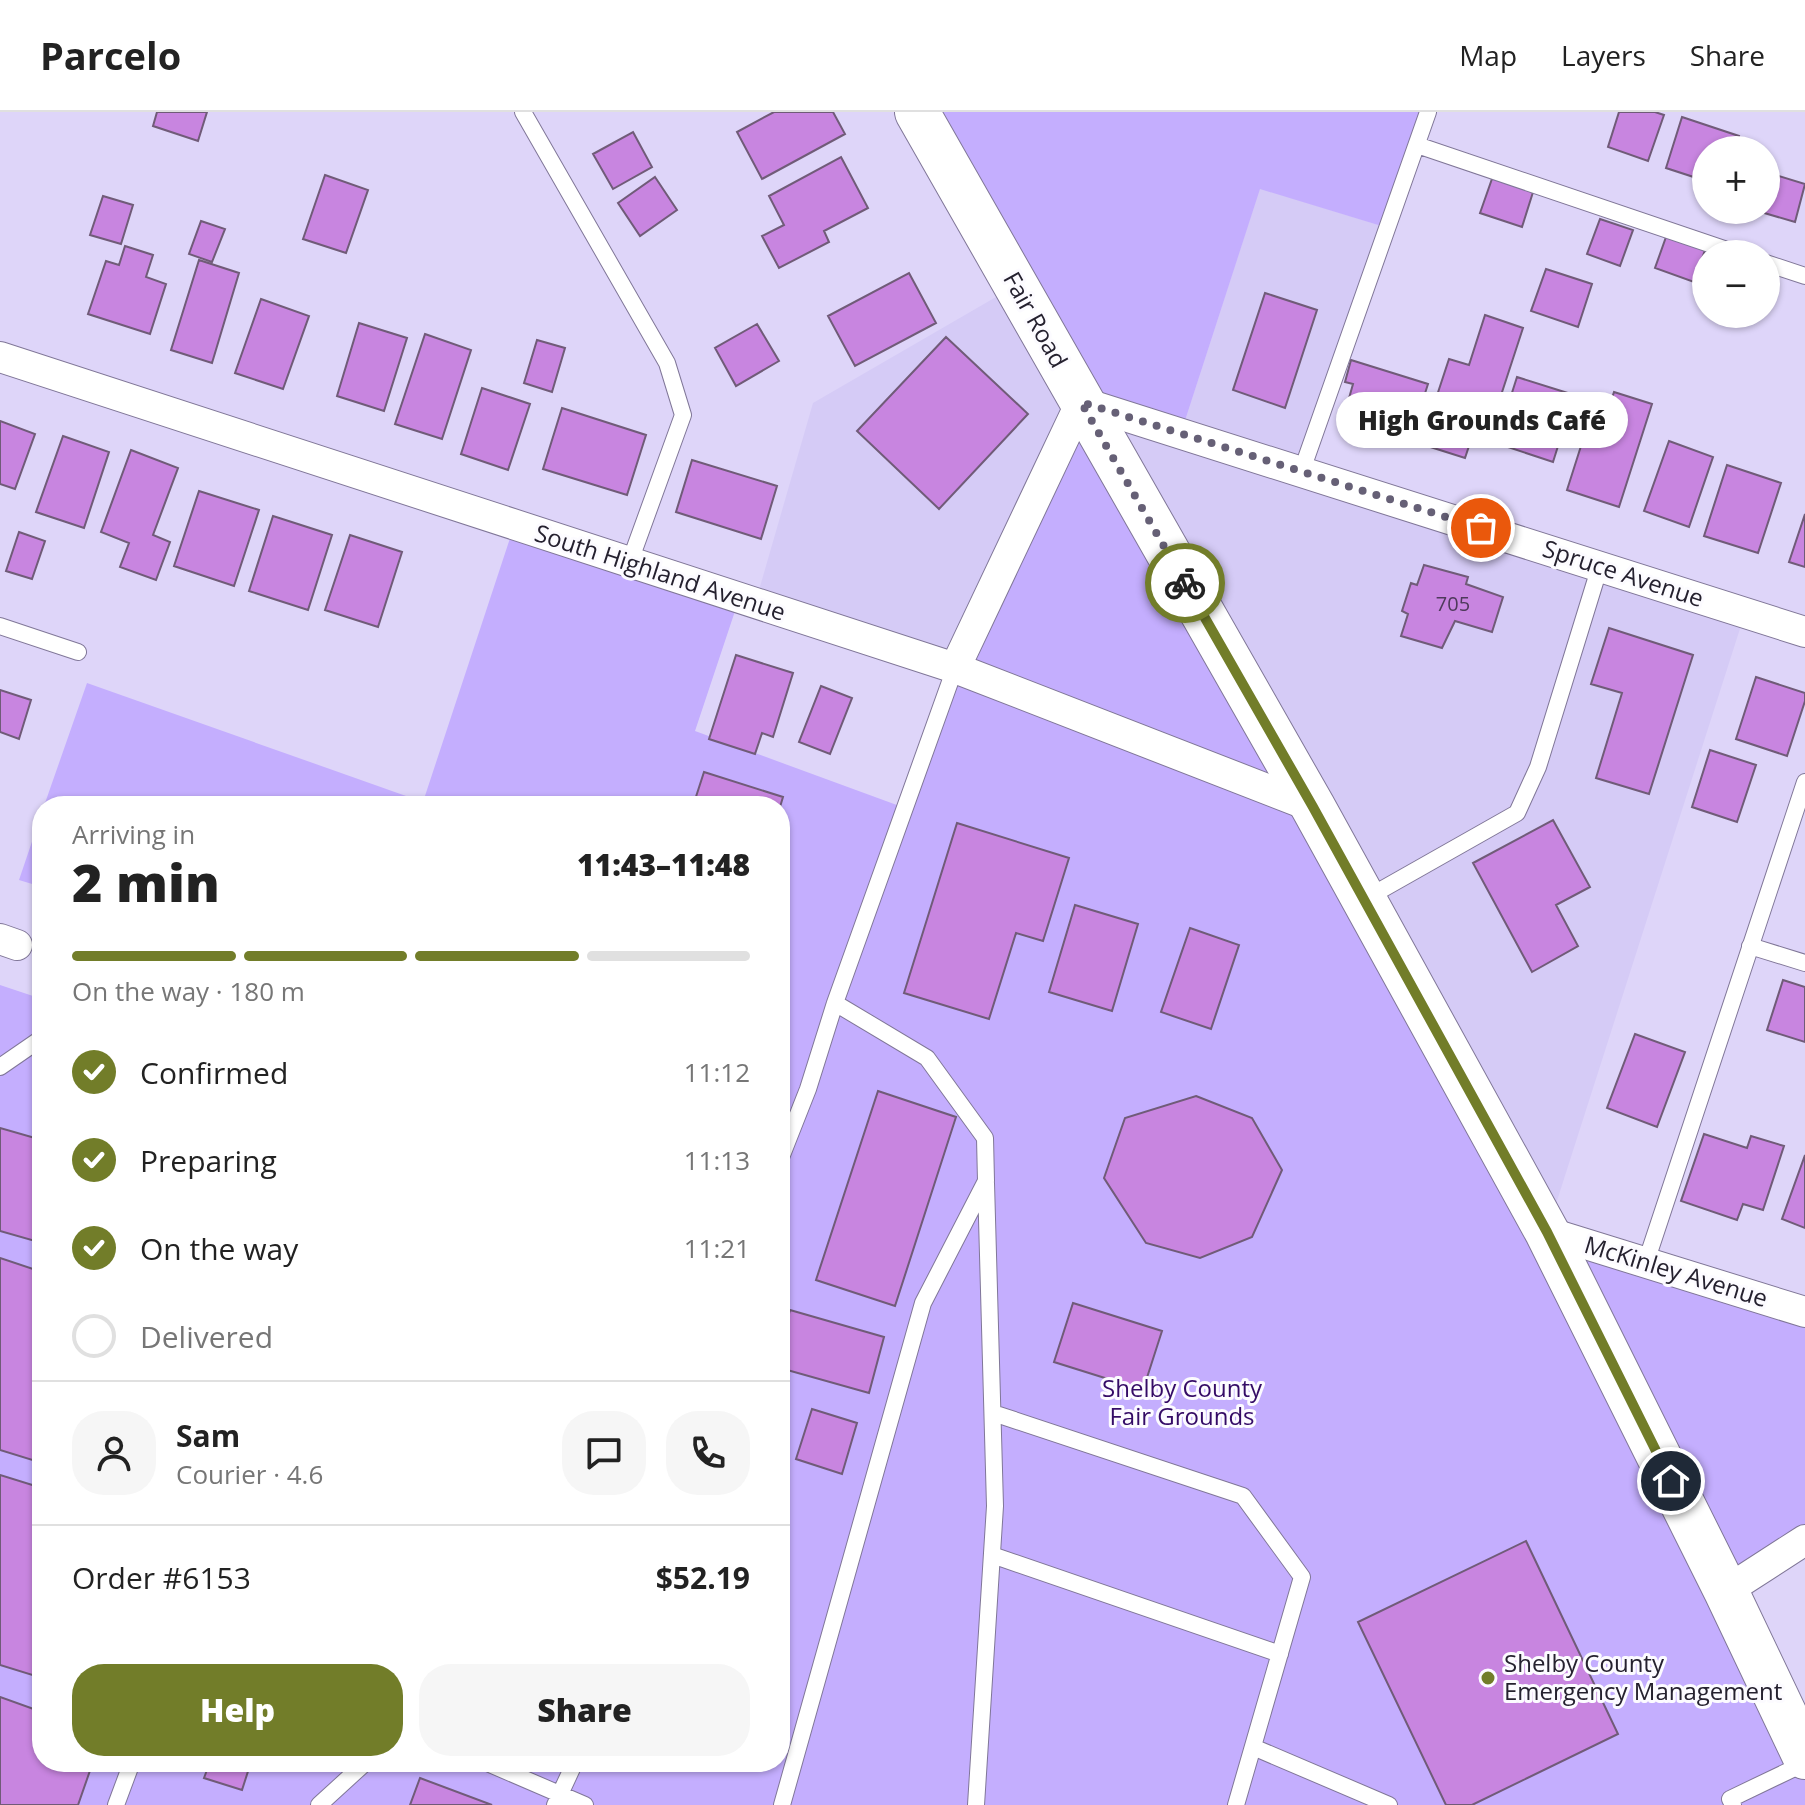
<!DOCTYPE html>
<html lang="en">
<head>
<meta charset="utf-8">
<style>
  body { margin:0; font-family:"Open Sans",sans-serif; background:#f6f6f6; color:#222; height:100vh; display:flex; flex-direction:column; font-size:30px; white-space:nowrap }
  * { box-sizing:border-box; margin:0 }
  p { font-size:26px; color:#767676 }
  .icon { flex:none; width:44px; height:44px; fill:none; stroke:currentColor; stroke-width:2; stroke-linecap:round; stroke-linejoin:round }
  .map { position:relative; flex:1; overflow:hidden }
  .drawer { position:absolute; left:32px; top:684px; width:758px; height:976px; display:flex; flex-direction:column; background:#fff; border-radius:32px; box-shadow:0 2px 6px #0004 }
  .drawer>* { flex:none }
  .tools { position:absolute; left:1692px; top:24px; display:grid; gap:16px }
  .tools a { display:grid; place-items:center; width:88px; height:88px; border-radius:50%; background:#fff; box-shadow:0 2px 6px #0004; font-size:40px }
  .pin { position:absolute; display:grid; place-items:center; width:68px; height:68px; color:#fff; margin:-34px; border:4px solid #fff; border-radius:50%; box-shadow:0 2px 8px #0007 }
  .courier { position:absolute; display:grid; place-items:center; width:80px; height:80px; margin:-40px; border:6px solid #727d29; border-radius:50%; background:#fff; color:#222; box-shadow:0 2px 10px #0007 }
  .bubble { position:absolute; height:56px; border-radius:28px; background:#fff; box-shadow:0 2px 6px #0004; font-size:26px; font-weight:800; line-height:56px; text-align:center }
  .summary em { font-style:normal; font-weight:800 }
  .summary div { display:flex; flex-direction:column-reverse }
  .summary { display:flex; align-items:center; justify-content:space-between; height:136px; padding:0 40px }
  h1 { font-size:52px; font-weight:800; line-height:60px }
  .bar { display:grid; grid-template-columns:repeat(4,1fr); gap:12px 8px; align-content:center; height:96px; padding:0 40px }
  .bar i { height:10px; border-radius:6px; background:#e0e0e0 }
  .bar .on { background:#727d29 }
  .bar p { grid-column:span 4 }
  .line { display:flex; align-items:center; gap:20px; padding:0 40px; border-top:2px solid #e0e0e0 }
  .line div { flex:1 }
  .round { display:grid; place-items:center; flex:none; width:84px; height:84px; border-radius:32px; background:#f6f6f6 }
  ol { padding:0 40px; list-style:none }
  li { display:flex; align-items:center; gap:24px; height:88px }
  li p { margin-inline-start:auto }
  li .icon { padding:8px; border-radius:50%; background:#727d29; color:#fff; stroke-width:4 }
  li:last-child { color:#767676 }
  li i { width:44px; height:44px; border:4px solid #e0e0e0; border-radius:50% }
  .button { display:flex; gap:16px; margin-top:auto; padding:16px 40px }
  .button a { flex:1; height:92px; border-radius:32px; background:#727d29; color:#fff; font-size:32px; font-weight:800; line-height:92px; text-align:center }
  .button a+a { background:#f6f6f6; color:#222 }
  header { display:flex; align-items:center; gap:48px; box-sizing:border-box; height:112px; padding:0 40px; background:#fff; border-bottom:2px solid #e0e0e0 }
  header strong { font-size:38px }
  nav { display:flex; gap:44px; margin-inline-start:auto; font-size:28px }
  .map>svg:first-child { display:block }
  .built { fill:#d5cbf6 }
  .green { fill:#c4aefe }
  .building { fill:#c885e0; stroke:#705b78; stroke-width:2 }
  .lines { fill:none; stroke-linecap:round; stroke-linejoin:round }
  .service-casing { stroke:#807798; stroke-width:18 }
  .minor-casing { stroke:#807798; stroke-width:32 }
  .secondary-casing { stroke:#807798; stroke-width:46 }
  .service { stroke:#fff; stroke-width:16 }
  .minor { stroke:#fff; stroke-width:30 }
  .secondary { stroke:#fff; stroke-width:44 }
  .done { stroke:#666076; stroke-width:8; stroke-dasharray:0 14.4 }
  .route { stroke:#727d29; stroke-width:10 }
  .poi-dot { fill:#727d29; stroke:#fcfbff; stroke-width:3 }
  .labels { text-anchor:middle; stroke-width:6; stroke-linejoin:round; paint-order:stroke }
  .number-label { font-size:20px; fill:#4e3a5b }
  .street-label { font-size:24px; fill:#25212f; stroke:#fcfbff }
  .park-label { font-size:24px; fill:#340b66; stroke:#fcfbff }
  .poi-label { font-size:24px; fill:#25212f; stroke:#fcfbff; text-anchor:start }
</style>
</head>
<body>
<header>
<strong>Parcelo</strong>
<nav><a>Map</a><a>Layers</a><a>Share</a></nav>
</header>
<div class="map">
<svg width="1805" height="1693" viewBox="0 0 1805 1693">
  <rect width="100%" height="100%" fill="#ded5f9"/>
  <path class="built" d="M1260 76 1388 116 1303 358 1745 501 1547 1120 955 556 755 492 813 291 1015 174 1181 321Z"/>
  <path class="green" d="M917 0H1428L1388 116 1260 77 1181 321 1082 290 1547 1120 1805 1200V1428L1726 1479 1805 1645V1693H0V873L42 887V1650H780V694H44L87 571 423 690 514 414 739 487 695 619 905 696 955 556 1080 290Z
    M42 700V775L19 768Z"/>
  <path class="building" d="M157 0H207L198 29 153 14Z
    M774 0H833L845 22 762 67 737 20Z
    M1619 0H1655L1664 3 1648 49 1608 35Z
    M1682 5 1739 24 1735 38H1706V69L1666 56Z
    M633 20 652 55 613 77 593 42Z
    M841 45 868 96 824 119 829 130 779 156 762 124 784 113 769 84Z
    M1766 60 1805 72 1795 110 1754 98H1766Z
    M325 63 368 78 346 141 303 127Z
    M1493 64 1534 77 1522 115 1480 101Z
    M655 65 677 98 640 124 618 91Z
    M103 84 133 93 121 132 90 123Z
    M1600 107 1633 118 1620 154 1587 142Z
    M201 109 225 117 212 150 189 142Z
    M1666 125 1705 138 1694 170 1655 156Z
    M125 134 153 143 146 165 166 172 150 222 88 202 106 149 119 153Z
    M199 148 239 161 212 251 171 238Z
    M1546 157 1592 172 1578 215 1531 199Z
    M909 161 936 211 855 254 828 204Z
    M1265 181 1317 198 1285 296 1233 278Z
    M261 187 309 204 283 277 235 261Z
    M1485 203 1523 216 1488 323 1474 319 1465 346 1421 332 1449 247 1469 253Z
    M359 211 407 226 384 299 337 284Z
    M757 212 779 249 736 274 715 236Z
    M425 222 471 238 442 327 395 312Z
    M946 225 1028 302 939 397 857 319Z
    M537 228 565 236 552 280 524 271Z
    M1351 248 1428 272 1411 325 1344 304 1353 272 1345 270Z
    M1517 265 1574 283 1553 350 1496 331Z
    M482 276 530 292 508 358 461 342Z
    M1614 280 1652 292 1619 395 1567 378 1588 312 1602 317Z
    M562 296 646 323 627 383 543 357Z
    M0 309 35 322 15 377 0 372Z
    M63 324 109 340 84 416 36 400Z
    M1669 329 1713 345 1689 415 1644 399Z
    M131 338 178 356 153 423 170 430 156 468 120 455 129 431 101 420Z
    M692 348 777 374 761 427 676 400Z
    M1727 353 1781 371 1758 441 1704 424Z
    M199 379 259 398 234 474 174 454Z
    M1805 402V455L1789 450Z
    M273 404 332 423 308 498 249 479Z
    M19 420 45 429 32 467 6 459Z
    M350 423 402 440 378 515 325 498Z
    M1424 453 1468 465 1466 472 1503 485 1492 520 1455 509 1442 536 1401 524 1408 502 1402 499 1411 471 1417 473Z
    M1609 516 1693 543 1649 682 1596 666 1622 581 1591 572Z
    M736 543 793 561 773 625 762 621 755 642 709 627Z
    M1756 565 1805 581V589L1787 644 1736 627Z
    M821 574 852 586 830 642 799 630Z
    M0 578 31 588 19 627 0 620Z
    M1710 638 1756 653 1737 710 1692 695Z
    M704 660 783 685 780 695 693 694Z
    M1553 708 1590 775 1556 793 1578 834 1532 860 1473 751Z
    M957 711 1069 746 1043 829 1016 821 989 907 904 881Z
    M1075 793 1138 812 1112 899 1049 880Z
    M1190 816 1239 833 1211 917 1161 900Z
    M1783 868 1805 875V930L1767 918Z
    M1635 922 1685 940 1657 1015 1607 996Z
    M878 979 956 1005 895 1194 816 1168Z
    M1196 984 1252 1006 1282 1058 1252 1125 1200 1146 1146 1131 1104 1066 1125 1006Z
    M0 1016 42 1028V1131L0 1119Z
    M1704 1022 1747 1036 1751 1024 1784 1034 1763 1098 1743 1092 1737 1108 1681 1089Z
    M1805 1043V1116L1782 1107Z
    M0 1146 42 1160V1351L0 1338Z
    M1073 1191 1162 1219 1143 1278 1054 1250Z
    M790 1198 884 1225 869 1281 780 1256V1235Z
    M812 1297 857 1311 842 1362 796 1347Z
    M0 1363 42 1376V1566L0 1553Z
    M1526 1429 1618 1622 1472 1693H1446L1358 1510Z
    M0 1585 42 1600V1650H93L78 1693H0Z
    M210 1650H251L242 1678 204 1666Z
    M420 1666 492 1693H410Z"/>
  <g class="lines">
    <g class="service-casing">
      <path id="service" d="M523 0 667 251 683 303 629 452
        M1417 33 1739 142
        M1766 151 1805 164
        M1302 358 1428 0
        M0 514 78 540
        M1365 787 1517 701 1538 655 1600 454
        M1750 834 1805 851
        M0 955 42 926
        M780 1048 808 977 835 891 955 556
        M1646 1150 1805 670
        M993 1301 1243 1384 1302 1465 1236 1693
        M992 1443 1280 1542
        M1253 1635 1389 1693
        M485 1650 585 1693
        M116 1693 132 1650
        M319 1693 366 1650
        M555 1693 575 1650
        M782 1693 923 1191 986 1069 985 1026 927 946 835 891
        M976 1693 995 1394 986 1071
        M1733 1693 1730 1687 1805 1651"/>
    </g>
    <g class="minor-casing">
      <path id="minor" d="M0 245 955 556 1313 695
        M955 556 1081 290 1805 520
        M0 827 17 833
        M1547 1120 1805 1200
        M1726 1479 1805 1428"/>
    </g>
    <g class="secondary-casing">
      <path id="secondary" d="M917 0 1313 695 1547 1120 1726 1479 1805 1645"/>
    </g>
    <use href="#service" class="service"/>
    <use href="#minor" class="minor"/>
    <use href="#secondary" class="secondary"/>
  </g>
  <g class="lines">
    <path class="done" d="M1185 471 1081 290 1481 416"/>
    <path class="route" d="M1185 471 1313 695 1547 1120 1671 1369"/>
  </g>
  <circle class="poi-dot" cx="1488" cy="1566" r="8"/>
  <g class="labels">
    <g class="number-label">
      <text x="1453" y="499">705</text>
    </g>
    <g class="street-label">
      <text transform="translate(1035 208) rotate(61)" y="8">Fair Road</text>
      <text transform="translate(660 461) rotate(18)" y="8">South Highland Avenue</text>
      <text transform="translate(1623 462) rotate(18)" y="8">Spruce Avenue</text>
      <text transform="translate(1676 1160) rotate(17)" y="8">McKinley Avenue</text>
    </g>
    <g class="park-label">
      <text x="1182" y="1285">Shelby County<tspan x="1182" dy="28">Fair Grounds</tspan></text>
    </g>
    <g class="poi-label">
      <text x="1504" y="1560">Shelby County<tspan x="1504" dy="28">Emergency Management</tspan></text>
    </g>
  </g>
</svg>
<div class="tools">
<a>+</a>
<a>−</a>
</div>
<div class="pin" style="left:1481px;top:416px;background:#ea580c"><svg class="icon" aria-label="bag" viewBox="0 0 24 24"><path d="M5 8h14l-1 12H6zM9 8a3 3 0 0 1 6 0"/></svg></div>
<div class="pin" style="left:1671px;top:1369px;background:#1f2937"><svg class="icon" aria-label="home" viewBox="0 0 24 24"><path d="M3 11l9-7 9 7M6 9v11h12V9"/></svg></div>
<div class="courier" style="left:1185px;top:471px"><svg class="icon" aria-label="bike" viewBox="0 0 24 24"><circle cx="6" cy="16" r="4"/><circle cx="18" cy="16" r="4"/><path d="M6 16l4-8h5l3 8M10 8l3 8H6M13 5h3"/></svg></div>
<div class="bubble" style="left:1336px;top:280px;width:292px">High Grounds Café</div>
<section class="drawer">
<div class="summary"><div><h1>2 min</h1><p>Arriving in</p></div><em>11:43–11:48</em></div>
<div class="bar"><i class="on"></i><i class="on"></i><i class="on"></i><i></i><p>On the way · 180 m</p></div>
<ol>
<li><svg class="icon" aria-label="check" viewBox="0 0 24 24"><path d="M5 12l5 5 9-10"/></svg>Confirmed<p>11:12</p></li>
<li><svg class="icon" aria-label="check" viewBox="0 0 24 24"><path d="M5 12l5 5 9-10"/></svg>Preparing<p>11:13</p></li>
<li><svg class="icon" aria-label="check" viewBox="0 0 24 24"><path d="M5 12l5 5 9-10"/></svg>On the way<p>11:21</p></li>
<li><i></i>Delivered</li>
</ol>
<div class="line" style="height:144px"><a class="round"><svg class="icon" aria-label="person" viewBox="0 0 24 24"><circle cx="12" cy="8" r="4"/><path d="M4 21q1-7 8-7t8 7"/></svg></a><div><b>Sam</b><p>Courier · 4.6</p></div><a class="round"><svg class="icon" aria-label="chat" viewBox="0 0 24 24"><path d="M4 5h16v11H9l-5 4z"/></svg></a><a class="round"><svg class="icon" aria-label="phone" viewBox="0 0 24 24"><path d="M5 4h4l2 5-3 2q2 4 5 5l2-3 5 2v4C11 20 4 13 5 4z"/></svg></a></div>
<div class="line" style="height:104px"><div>Order #6153</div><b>$52.19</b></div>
<div class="button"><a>Help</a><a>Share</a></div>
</section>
</div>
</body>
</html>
